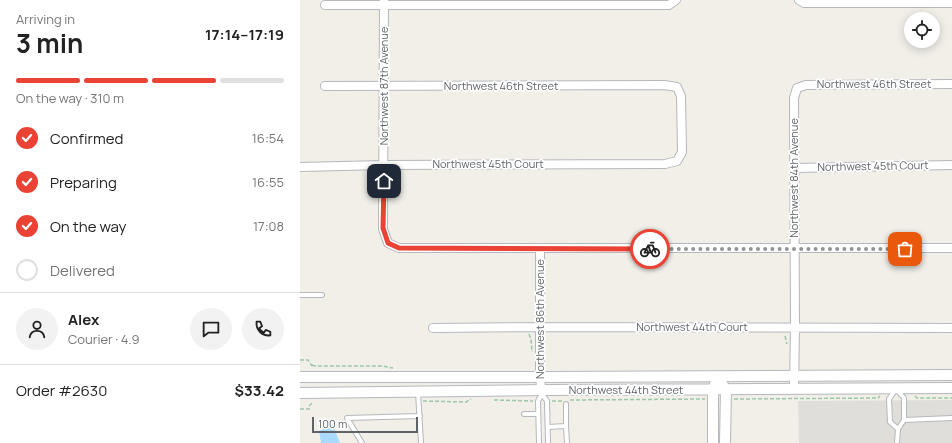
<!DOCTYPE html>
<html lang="en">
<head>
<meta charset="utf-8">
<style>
  body { margin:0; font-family:Manrope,sans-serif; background:#f2f2f2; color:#222; height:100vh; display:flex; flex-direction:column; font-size:15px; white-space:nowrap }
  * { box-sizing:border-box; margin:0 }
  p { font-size:13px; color:#767676 }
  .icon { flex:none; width:22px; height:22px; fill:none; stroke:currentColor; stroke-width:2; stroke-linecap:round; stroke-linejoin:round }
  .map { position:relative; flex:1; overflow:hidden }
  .side { display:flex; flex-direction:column; background:#fff; width:300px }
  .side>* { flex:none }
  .tools { position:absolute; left:604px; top:12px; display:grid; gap:8px }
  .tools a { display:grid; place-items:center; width:36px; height:36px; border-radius:50%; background:#fff; box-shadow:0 2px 10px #0003; font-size:20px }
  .scale { position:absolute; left:12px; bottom:10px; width:106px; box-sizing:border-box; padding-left:4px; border:2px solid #5f6368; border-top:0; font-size:11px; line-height:14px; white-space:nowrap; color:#5f6368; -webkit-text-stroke:3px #fff; paint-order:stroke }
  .pin { position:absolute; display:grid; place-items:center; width:34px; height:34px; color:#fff; margin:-17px; border-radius:8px; box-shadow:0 2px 6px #0006 }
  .courier { position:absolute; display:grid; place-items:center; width:40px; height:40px; margin:-20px; border:3px solid #ea4335; border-radius:50%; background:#fff; color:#222; box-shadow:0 1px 5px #0007 }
  .summary em { font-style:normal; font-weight:700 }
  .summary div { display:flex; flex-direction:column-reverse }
  .summary { display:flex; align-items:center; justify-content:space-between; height:68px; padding:0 16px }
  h1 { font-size:26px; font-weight:700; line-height:30px }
  .bar { display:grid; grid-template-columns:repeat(4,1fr); gap:6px 4px; align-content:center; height:48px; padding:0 16px }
  .bar i { height:5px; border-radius:3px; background:#e0e0e0 }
  .bar .on { background:#ea4335 }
  .bar p { grid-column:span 4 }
  .line { display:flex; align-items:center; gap:10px; padding:0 16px; border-top:1px solid #e0e0e0 }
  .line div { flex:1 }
  .round { display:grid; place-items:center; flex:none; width:42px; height:42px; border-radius:21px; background:#f2f2f2 }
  ol { padding:0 16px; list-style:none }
  li { display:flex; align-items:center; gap:12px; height:44px }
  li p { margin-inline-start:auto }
  li .icon { padding:4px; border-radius:50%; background:#ea4335; color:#fff; stroke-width:4 }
  li:last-child { color:#767676 }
  li i { width:22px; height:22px; border:2px solid #e0e0e0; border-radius:50% }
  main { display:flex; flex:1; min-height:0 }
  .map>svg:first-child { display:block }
  .industrial { fill:#e0deda }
  .water { fill:#aadaff }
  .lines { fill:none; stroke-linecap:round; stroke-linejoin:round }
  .service-casing { stroke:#b5b8bc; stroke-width:6 }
  .minor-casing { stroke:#b5b8bc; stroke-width:10 }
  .tertiary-casing { stroke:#b5b8bc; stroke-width:12 }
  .path { stroke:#9cc7a9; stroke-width:1.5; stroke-dasharray:4 2; stroke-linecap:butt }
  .service { stroke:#fff; stroke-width:4 }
  .minor { stroke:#fff; stroke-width:8 }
  .tertiary { stroke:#fff; stroke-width:10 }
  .done { stroke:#929495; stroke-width:4; stroke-dasharray:0 7.2 }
  .route { stroke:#ea4335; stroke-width:5 }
  .labels { text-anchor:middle; stroke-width:3.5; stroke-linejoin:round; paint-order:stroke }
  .street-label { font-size:11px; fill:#5f6368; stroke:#fff }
</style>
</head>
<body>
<main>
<section class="side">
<div class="summary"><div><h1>3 min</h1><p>Arriving in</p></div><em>17:14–17:19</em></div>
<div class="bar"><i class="on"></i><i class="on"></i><i class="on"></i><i></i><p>On the way · 310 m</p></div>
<ol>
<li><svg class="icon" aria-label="check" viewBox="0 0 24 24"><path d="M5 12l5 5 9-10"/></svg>Confirmed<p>16:54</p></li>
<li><svg class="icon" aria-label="check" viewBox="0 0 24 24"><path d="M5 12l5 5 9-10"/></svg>Preparing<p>16:55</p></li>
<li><svg class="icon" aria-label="check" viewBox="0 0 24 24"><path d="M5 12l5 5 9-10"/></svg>On the way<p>17:08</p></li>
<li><i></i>Delivered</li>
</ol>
<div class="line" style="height:72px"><a class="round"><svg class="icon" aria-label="person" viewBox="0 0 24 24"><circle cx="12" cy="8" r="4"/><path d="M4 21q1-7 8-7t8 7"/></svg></a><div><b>Alex</b><p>Courier · 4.9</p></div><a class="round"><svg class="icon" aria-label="chat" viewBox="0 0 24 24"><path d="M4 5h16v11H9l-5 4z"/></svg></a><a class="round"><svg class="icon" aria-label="phone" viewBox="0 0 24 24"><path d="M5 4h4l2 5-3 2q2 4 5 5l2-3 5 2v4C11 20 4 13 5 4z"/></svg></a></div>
<div class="line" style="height:52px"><div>Order #2630</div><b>$33.42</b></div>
</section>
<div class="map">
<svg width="652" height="443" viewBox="0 0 652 443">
  <rect width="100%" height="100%" fill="#f1efe8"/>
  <path class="industrial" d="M652 400V443H499L498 401Z"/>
  <path class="water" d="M32 423 40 443H21L19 431Z"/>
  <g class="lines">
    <g class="service-casing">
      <path id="service" d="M0 295H22
        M596 389 604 398V420L598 429 590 422 589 399Z
        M241 391 242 394 247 401 248 443
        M118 392 121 443
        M266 404V426
        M224 414H238
        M604 420 652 418
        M248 427 266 426 267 443
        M62 443 47 418 120 416
        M239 443 238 401 242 394
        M597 443 598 429"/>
    </g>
    <g class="minor-casing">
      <path id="minor" d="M84 0 83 229 88 243 99 248H652
        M499 0 504 3H652
        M25 5H369L376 0
        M0 167 84 165 365 164 377 161 382 152 381 96 377 87 364 85 25 86
        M494 168 652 165
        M240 248V370L241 390
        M133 328 239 327 652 328
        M494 389 495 327 494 98 497 88 506 85 652 84"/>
    </g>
    <g class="tertiary-casing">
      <path id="tertiary" d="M0 377H247L652 375
        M422 384 426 389 425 443
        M0 393 247 390 652 388
        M413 443V389L415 384"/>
    </g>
    <path class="path" d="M229 334 231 339 232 352
      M485 336 487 344
      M0 360H8L12 366
      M12 365 15 366H82L93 368
      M615 396 617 398H652
      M434 399 578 398 580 396
      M194 400 233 401
      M270 400 405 399
      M123 401 166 402 171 399
      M252 401H263
      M0 409H9V406L13 402"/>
    <use href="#service" class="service"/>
    <use href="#minor" class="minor"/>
    <use href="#tertiary" class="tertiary"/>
  </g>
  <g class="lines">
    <path class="done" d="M350 249H605"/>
    <path class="route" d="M84 181 83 228 88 243 99 248 350 249"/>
  </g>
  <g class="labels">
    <g class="street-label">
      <text x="574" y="88">Northwest 46th Street</text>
      <text transform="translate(84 86) rotate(-90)" y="4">Northwest 87th Avenue</text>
      <text x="201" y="90">Northwest 46th Street</text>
      <text x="188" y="168">Northwest 45th Court</text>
      <text transform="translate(573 166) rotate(-1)" y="4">Northwest 45th Court</text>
      <text transform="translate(494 178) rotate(-90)" y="4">Northwest 84th Avenue</text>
      <text transform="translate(240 319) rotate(-90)" y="4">Northwest 86th Avenue</text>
      <text x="392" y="331">Northwest 44th Court</text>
      <text x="326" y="394">Northwest 44th Street</text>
    </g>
  </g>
</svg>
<div class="tools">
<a><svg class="icon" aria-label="locate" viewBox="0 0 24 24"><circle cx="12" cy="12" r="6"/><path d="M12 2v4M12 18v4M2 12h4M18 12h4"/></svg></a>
</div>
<div class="scale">100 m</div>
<div class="pin" style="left:605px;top:249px;background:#ea580c"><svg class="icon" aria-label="bag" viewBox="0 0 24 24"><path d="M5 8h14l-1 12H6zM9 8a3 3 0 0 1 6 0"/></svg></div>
<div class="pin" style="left:84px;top:181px;background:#1f2937"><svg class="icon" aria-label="home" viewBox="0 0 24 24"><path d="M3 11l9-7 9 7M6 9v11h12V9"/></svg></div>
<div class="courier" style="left:350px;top:249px"><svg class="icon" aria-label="bike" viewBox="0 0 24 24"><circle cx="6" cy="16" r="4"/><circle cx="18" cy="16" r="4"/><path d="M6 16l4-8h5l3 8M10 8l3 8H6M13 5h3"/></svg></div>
</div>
</main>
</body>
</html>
